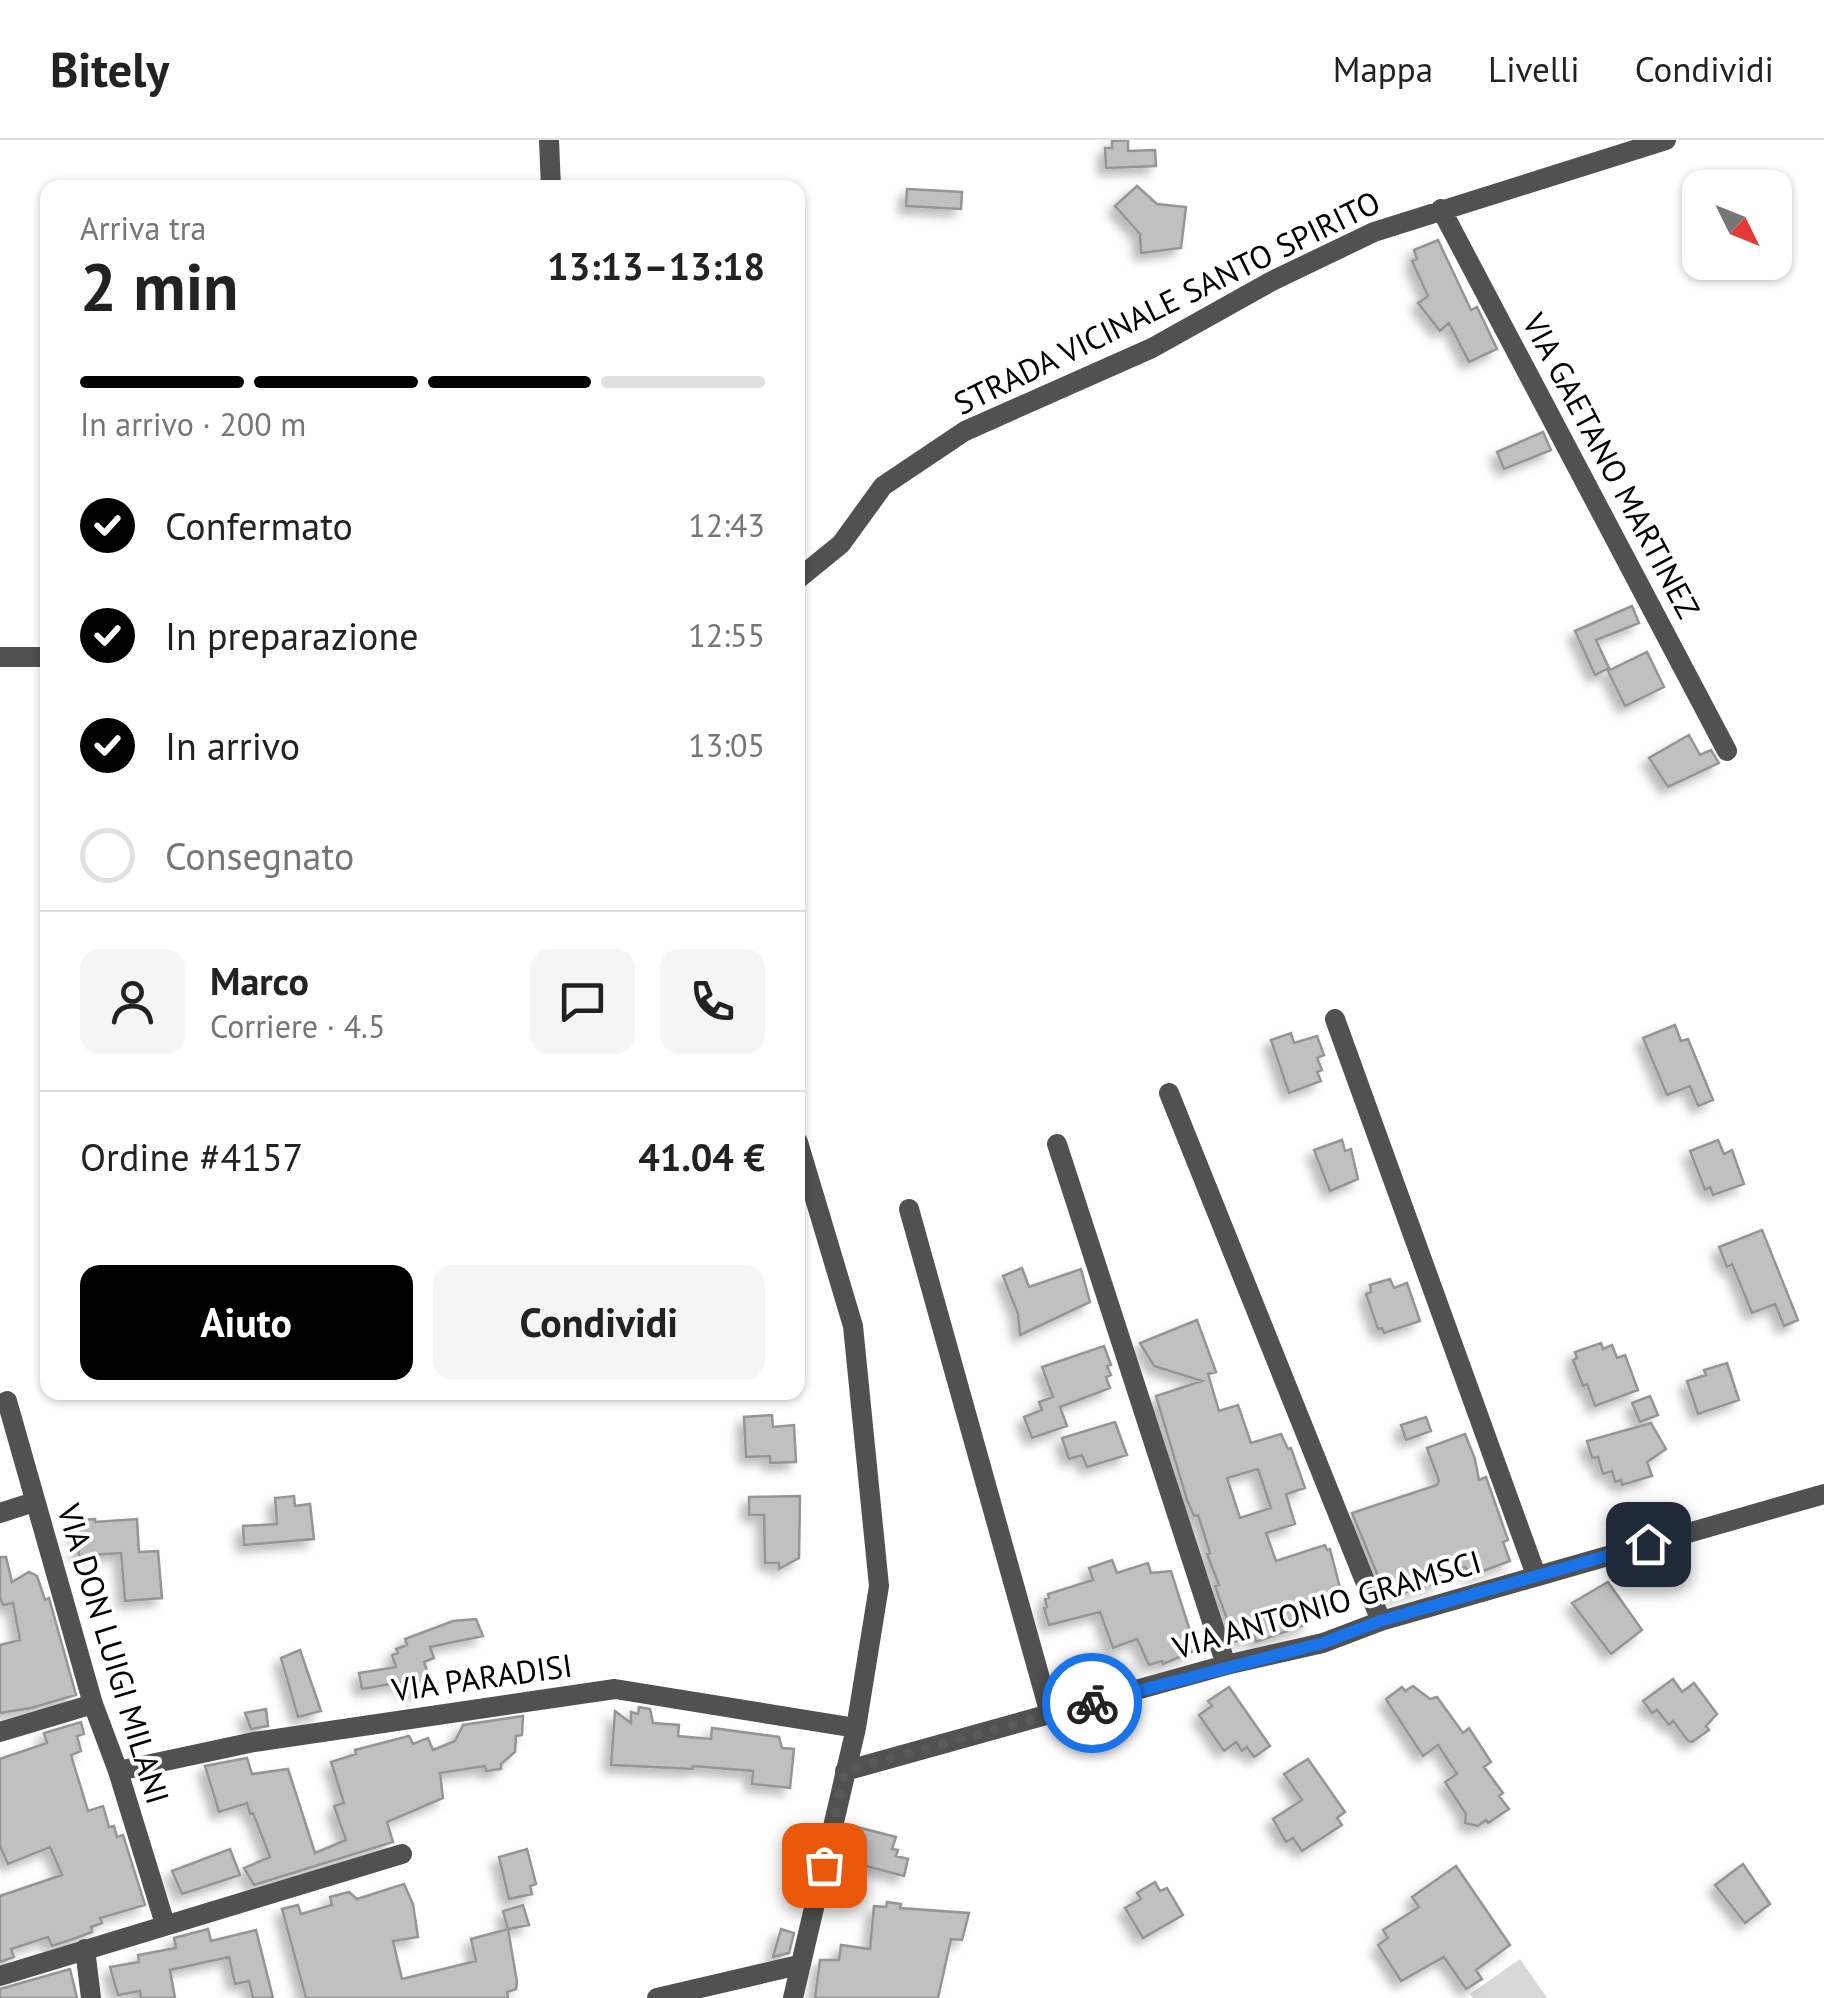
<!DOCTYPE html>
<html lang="it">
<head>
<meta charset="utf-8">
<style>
  body { margin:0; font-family:"PT Sans",sans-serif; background:#f6f6f6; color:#222; height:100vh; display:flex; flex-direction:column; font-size:38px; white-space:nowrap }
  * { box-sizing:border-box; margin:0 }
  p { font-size:32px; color:#767676 }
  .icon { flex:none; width:55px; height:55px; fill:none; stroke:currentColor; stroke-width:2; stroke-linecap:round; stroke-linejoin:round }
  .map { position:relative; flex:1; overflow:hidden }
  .drawer { position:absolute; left:40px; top:40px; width:765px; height:1220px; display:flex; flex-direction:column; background:#fff; border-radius:20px; box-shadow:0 2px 8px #0004 }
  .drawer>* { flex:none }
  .needle { width:65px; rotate:133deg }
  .tools { position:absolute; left:1682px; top:30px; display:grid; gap:20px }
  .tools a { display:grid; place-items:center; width:110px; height:110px; border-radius:20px; background:#fff; box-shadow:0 2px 8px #0004; font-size:50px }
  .pin { position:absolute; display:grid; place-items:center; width:85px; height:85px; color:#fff; margin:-42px; border-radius:20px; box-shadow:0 5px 15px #0006 }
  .courier { position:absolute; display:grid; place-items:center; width:100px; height:100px; margin:-50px; border:8px solid #1a73e8; border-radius:50%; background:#fff; color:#222; box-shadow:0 2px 12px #0007 }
  .summary em { font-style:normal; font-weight:700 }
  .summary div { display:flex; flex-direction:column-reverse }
  .summary { display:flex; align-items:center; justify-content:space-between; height:170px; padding:0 40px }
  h1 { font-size:65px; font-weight:700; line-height:75px }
  .bar { display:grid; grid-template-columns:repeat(4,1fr); gap:15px 10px; align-content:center; height:120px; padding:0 40px }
  .bar i { height:12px; border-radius:8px; background:#e0e0e0 }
  .bar .selected { background:#000 }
  .bar p { grid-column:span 4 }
  .line { display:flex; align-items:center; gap:25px; padding:0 40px; border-top:2px solid #e0e0e0 }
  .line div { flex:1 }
  .round { display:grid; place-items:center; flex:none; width:105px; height:105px; border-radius:20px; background:#f6f6f6 }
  ol { padding:0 40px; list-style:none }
  li { display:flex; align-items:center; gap:30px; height:110px }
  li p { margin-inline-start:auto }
  li .icon { padding:10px; border-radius:50%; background:#000; color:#fff; stroke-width:4 }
  li:last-child { color:#767676 }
  li i { width:55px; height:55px; border:5px solid #e0e0e0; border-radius:50% }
  .button { display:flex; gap:20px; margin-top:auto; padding:20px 40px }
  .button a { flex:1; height:115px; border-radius:20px; background:#000; color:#fff; font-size:40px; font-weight:700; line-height:115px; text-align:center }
  .button a+a { background:#f6f6f6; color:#222 }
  header { display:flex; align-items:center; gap:60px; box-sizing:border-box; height:140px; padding:0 50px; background:#fff; border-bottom:2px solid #e0e0e0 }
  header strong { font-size:48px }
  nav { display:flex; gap:55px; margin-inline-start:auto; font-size:35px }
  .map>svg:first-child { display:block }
  .green { fill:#d8d8d8 }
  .building { fill:#c0c0c0; stroke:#959595; stroke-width:2.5; fill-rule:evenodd; filter:url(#shadow) }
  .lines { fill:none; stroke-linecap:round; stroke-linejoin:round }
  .minor { stroke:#515151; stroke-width:20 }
  .done { stroke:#595959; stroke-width:10; stroke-dasharray:0 18 }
  .route { stroke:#1a73e8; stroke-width:12 }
  .labels { text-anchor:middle; stroke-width:8; stroke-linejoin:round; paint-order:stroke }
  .street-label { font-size:32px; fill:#000; stroke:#fff }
</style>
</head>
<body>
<header>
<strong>Bitely</strong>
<nav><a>Mappa</a><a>Livelli</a><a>Condividi</a></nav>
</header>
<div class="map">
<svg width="1824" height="1858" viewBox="0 0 1824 1858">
  <defs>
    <filter id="shadow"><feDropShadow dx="-7" dy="7" stdDeviation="5" flood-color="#0004"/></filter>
  </defs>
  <rect width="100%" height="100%" fill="#fff"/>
  <path class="green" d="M1520 1819 1547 1858H1473L1470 1854Z"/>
  <path class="building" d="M1128 0V11L1155 10 1156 26 1106 28 1105 8H1112V1Z
    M1137 46 1157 64 1186 67 1181 108 1141 113 1140 94 1115 66Z
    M907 49 962 52 961 69 906 66Z
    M1438 100 1471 170 1477 167 1497 209 1469 222 1449 183 1440 191 1418 163 1428 156 1412 121 1417 119 1414 110Z
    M1543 292 1551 310 1504 329 1497 312Z
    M1632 466 1639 483 1596 500 1609 528 1595 535 1575 491Z
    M1647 512 1664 547 1625 566 1608 531Z
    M1689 595 1700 615 1711 610 1719 623 1668 647 1649 618Z
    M1675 885 1681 901 1688 899 1713 960 1698 966 1690 946 1667 955 1643 898Z
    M1291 893 1294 903 1317 896 1324 915 1317 918 1322 930 1317 932 1321 941 1289 953 1271 900Z
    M1342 1000 1345 1011 1351 1009 1358 1039 1330 1051 1314 1010Z
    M1718 1000 1724 1014 1732 1010 1744 1044 1713 1055 1710 1047 1705 1050 1690 1011Z
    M1762 1090 1798 1180 1784 1186 1775 1164 1752 1173 1732 1124 1727 1127 1719 1107Z
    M1022 1128 1029 1147 1081 1129 1090 1162 1020 1195 1018 1174 1003 1136Z
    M1390 1139 1394 1148 1407 1143 1420 1181 1384 1193 1382 1188 1378 1189 1366 1154 1371 1152 1370 1145Z
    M1197 1180 1216 1232 1208 1234 1219 1271 1238 1265 1251 1303 1281 1294 1288 1309 1291 1308 1305 1348 1286 1354 1295 1384 1266 1393 1276 1421 1325 1405 1327 1410 1330 1409 1341 1452 1302 1467 1308 1484 1256 1502 1254 1495 1235 1502 1215 1446 1219 1445 1207 1414 1210 1413 1198 1375 1194 1376 1187 1360 1156 1256 1202 1241 1154 1226 1140 1203ZM1258 1329 1271 1368 1240 1378 1227 1338Z
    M1601 1203 1603 1209 1612 1205 1617 1218 1625 1215 1638 1250 1595 1266 1587 1244 1583 1246 1573 1220 1577 1218 1575 1212Z
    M1104 1206 1111 1225 1107 1226 1111 1235 1106 1237 1110 1248 1060 1267 1067 1286 1032 1298 1024 1277 1042 1270 1039 1262 1053 1257 1042 1227Z
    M1727 1223 1739 1260 1698 1274 1687 1241 1706 1235 1704 1230Z
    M1650 1256 1658 1275 1640 1282 1632 1263Z
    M772 1275 773 1287 794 1285 796 1322 770 1323V1316L746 1317 744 1277Z
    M1426 1277 1431 1291 1406 1300 1401 1285Z
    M1115 1282 1127 1315 1087 1327 1082 1315 1069 1319 1062 1298Z
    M1651 1283 1666 1309 1647 1322 1652 1336 1622 1345 1621 1340 1615 1342 1612 1331 1603 1334 1598 1317 1592 1318 1587 1301Z
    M1465 1294 1475 1319 1479 1340 1486 1337 1494 1360 1508 1400 1503 1402 1510 1421 1472 1435 1465 1427 1436 1436 1439 1442 1387 1458 1352 1373 1437 1345 1439 1341 1427 1308Z
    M294 1356 295 1366 310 1364 314 1399 244 1405 243 1386 277 1384 275 1358Z
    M800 1356 799 1418 779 1429V1423H765L764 1375H749V1357Z
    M95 1379V1382L137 1379 139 1412 158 1411 162 1458 125 1461 121 1413 79 1416 76 1380Z
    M0 1417H6L12 1442 29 1432 37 1436 45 1460 49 1458 76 1555 31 1568 0 1573V1505L20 1500 13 1463 3 1465 0 1458Z
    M1112 1420 1117 1433 1148 1423 1151 1433 1171 1431 1196 1510 1163 1524 1162 1521 1149 1525 1137 1499 1113 1508 1100 1472 1049 1485 1044 1468 1047 1467 1045 1459 1049 1458 1048 1454 1093 1440 1089 1428Z
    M1608 1442 1642 1490 1611 1514 1572 1463Z
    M476 1479 483 1496 430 1507 434 1518 424 1522 431 1542 421 1552 405 1550 402 1542 362 1549 359 1533 396 1527 392 1515 398 1513 396 1509 407 1505 405 1499 453 1481Z
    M300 1510 321 1571 298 1577 281 1518Z
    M1673 1539 1682 1552 1694 1543 1717 1574 1706 1586 1709 1590 1692 1602 1688 1601 1673 1581 1669 1585 1657 1570 1652 1573 1643 1561Z
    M1413 1546 1430 1559 1437 1557 1463 1593 1469 1588 1491 1622 1484 1627 1503 1653 1499 1656 1509 1669 1488 1683 1486 1680 1478 1686 1465 1683 1466 1674 1445 1642 1457 1634 1438 1605 1423 1616 1389 1564 1386 1559 1402 1547 1405 1551Z
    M1229 1547 1270 1606 1254 1617 1247 1607 1242 1611 1236 1602 1224 1611 1199 1575 1212 1566 1208 1561Z
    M639 1567 650 1569 653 1583 679 1585 678 1596 711 1599 712 1588 779 1597 782 1608 794 1609 790 1648 752 1644 753 1631 693 1626V1629L611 1625 615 1571 631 1583V1572L638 1574Z
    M266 1569 268 1586 251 1589 245 1573Z
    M523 1576 522 1595 516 1596 515 1612 501 1624V1629L486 1631 485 1626 440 1633 443 1658 387 1682 393 1702 254 1745 244 1728 270 1717 253 1673 250 1674 247 1663 219 1672 205 1626 247 1618 252 1634 288 1629 315 1713 346 1700 334 1666 344 1663 331 1622 356 1614 355 1610 409 1596 413 1604 428 1598 433 1610 455 1601 463 1585Z
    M81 1582 84 1594 77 1596 81 1611 71 1615 88 1671 103 1666 109 1687 114 1686 117 1697 123 1695 145 1765 100 1778 102 1783 91 1787 92 1792 76 1798 52 1806 48 1797 11 1809 14 1817 0 1822V1756L62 1735 50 1707 8 1724 0 1706V1619L47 1603 44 1593Z
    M1308 1619 1345 1672 1337 1678 1342 1685 1302 1711 1293 1698 1286 1702 1273 1679 1302 1660 1284 1634Z
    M853 1686 896 1697 892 1709 898 1710 896 1716 908 1719 904 1736 843 1720Z
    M230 1709 240 1735 182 1754 172 1731Z
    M527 1709 536 1744 530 1746 532 1754 509 1759 499 1717Z
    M1743 1724 1770 1764 1745 1783 1715 1745Z
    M1456 1726 1510 1805 1476 1830 1482 1839 1466 1849 1444 1817 1401 1841 1378 1805 1388 1798 1383 1790 1419 1767 1412 1757Z
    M1155 1742 1160 1751 1167 1748 1183 1775 1143 1798 1125 1768 1141 1759 1137 1753Z
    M404 1744 413 1764 418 1797 393 1801 402 1839 476 1821 471 1799 508 1789 517 1842 516 1849 507 1852 508 1858H306L282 1769 298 1765 301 1774 332 1765 330 1757 349 1752 357 1759Z
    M887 1762 901 1764 900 1768 969 1773 962 1800 951 1799 938 1858H815L820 1820H839L841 1805 870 1809 874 1766 886 1767Z
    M523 1765 529 1785 508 1789 503 1771Z
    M208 1789 211 1801 256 1790 273 1858H253L249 1841 235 1844 229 1817 170 1830 175 1858H141L140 1851 118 1855 110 1827 139 1822 138 1815 176 1808 174 1798Z
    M781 1789 794 1793 789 1813 773 1817Z
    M70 1829 77 1858H0V1849Z"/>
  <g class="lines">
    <path class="minor" d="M549 0 551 48
      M1441 69 1727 611
      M798 439 841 404 883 346 965 291 1152 208 1272 141 1374 92 1666 0
      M0 517H48
      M1335 879 1536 1435
      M1169 953 1381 1481
      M1057 1004 1226 1525
      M909 1069 1050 1574
      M7 1261 93 1564 118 1631 165 1784
      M0 1373 34 1362
      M0 1592 93 1564
      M118 1631 254 1602 615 1549 856 1588
      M845 1631 1226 1525 1323 1503 1381 1481 1824 1354
      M85 1809 91 1858
      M0 1836 402 1714
      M657 1858 799 1825
      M793 1858 856 1588 879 1446 853 1186 798 1002"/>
  </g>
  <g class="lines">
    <path class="done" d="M824 1725 845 1631 1092 1563"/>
    <path class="route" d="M1092 1563 1323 1503 1380 1481 1648 1404"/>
  </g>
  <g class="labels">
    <g class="street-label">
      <text transform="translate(1167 163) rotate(-26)" y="11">STRADA VICINALE SANTO SPIRITO</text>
      <text transform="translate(1611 326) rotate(62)" y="11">VIA GAETANO MARTINEZ</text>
      <text transform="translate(1327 1465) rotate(-16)" y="11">VIA ANTONIO GRAMSCI</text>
      <text transform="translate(113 1514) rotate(73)" y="11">VIA DON LUIGI MILANI</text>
      <text transform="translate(482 1538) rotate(-8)" y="11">VIA PARADISI</text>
    </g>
  </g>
</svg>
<div class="tools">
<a><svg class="needle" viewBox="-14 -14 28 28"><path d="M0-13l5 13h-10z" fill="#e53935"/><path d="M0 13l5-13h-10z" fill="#767676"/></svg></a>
</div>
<div class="pin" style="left:824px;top:1725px;background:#ea580c"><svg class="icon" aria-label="bag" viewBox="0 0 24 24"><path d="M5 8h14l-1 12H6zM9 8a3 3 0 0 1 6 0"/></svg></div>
<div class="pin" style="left:1648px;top:1404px;background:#1f2937"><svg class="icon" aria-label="home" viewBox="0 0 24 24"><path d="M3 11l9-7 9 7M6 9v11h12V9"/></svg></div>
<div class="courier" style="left:1092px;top:1563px"><svg class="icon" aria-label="bike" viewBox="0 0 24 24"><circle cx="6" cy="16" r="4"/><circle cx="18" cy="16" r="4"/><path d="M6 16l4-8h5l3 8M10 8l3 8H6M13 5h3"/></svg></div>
<section class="drawer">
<div class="summary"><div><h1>2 min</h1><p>Arriva tra</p></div><em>13:13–13:18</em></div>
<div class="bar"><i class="selected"></i><i class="selected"></i><i class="selected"></i><i></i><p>In arrivo · 200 m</p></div>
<ol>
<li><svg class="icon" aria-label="check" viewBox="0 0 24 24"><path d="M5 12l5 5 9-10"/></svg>Confermato<p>12:43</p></li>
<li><svg class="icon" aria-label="check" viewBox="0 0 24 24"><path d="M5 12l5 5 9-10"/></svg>In preparazione<p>12:55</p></li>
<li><svg class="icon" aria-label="check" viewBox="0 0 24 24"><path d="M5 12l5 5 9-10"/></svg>In arrivo<p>13:05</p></li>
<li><i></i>Consegnato</li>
</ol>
<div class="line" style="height:180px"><a class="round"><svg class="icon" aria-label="person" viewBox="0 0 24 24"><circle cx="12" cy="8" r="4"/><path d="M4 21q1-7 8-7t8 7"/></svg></a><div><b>Marco</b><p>Corriere · 4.5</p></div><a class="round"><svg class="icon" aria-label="chat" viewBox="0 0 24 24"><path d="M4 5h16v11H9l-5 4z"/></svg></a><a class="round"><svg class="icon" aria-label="phone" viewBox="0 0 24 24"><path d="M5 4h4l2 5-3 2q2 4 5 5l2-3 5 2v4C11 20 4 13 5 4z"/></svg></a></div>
<div class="line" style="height:130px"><div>Ordine #4157</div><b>41.04 €</b></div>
<div class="button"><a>Aiuto</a><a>Condividi</a></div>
</section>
</div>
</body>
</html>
